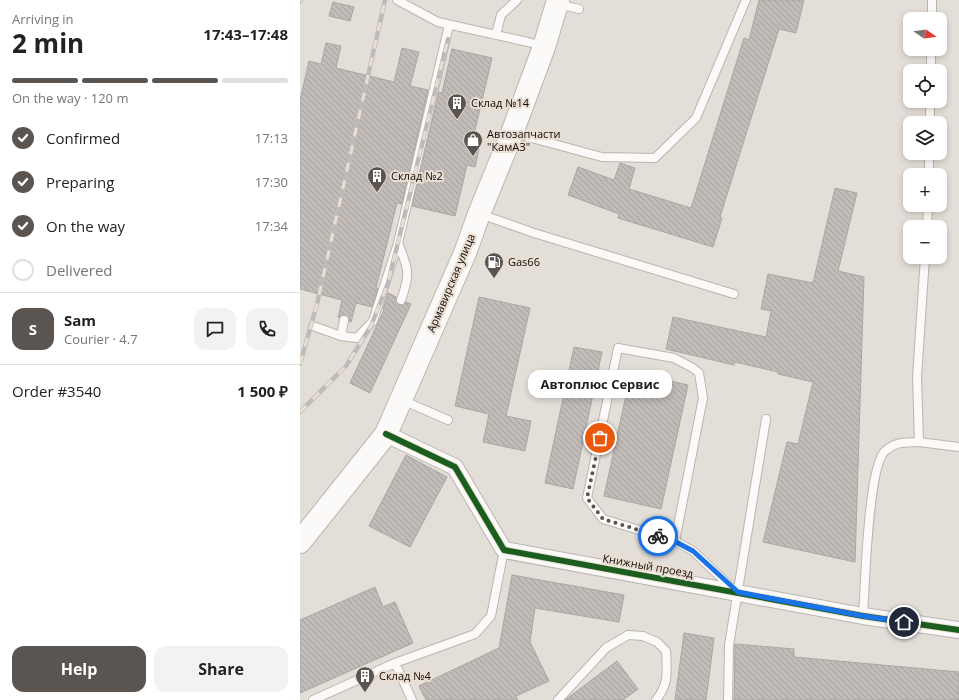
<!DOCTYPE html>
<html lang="en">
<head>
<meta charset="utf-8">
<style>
  body { margin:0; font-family:"Open Sans",sans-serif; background:#f2f2f2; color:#222; height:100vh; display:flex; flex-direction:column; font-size:15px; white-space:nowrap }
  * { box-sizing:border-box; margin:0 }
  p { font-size:13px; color:#767676 }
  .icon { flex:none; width:22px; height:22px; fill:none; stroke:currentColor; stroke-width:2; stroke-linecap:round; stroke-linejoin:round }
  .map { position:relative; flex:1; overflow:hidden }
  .details { display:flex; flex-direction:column; background:#fff; width:300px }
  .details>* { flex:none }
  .needle { width:26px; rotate:103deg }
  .controls { position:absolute; left:603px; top:12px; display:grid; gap:8px }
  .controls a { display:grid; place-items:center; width:44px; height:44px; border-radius:8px; background:#fff; box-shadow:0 2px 6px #0003; font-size:20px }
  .pin { position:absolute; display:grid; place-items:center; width:34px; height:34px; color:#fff; margin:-17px; border:2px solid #fff; border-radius:50%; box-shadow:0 1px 4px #0007 }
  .courier { position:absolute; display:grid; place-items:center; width:40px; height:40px; margin:-20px; border:3px solid #1a73e8; border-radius:50%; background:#fff; color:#222; box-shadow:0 1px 5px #0007 }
  .bubble { position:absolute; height:28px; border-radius:12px; background:#fff; box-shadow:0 2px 6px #0003; font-size:13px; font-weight:700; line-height:28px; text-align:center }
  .summary em { font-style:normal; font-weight:700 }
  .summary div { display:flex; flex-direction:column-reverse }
  .summary { display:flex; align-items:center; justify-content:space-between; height:68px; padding:0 12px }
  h1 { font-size:26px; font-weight:700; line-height:30px }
  .bar { display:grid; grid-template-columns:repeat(4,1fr); gap:6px 4px; align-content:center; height:48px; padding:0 12px }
  .bar i { height:5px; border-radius:3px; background:#e0e0e0 }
  .bar .active { background:#5a5550 }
  .bar p { grid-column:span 4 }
  .line { display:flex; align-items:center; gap:10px; padding:0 12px; border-top:1px solid #e0e0e0 }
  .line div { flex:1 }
  .round { display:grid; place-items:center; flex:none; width:42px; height:42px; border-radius:12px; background:#f2f2f2 }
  ol { padding:0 12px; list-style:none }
  li { display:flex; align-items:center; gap:12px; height:44px }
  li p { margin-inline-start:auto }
  li .icon { padding:4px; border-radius:50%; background:#5a5550; color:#fff; stroke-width:4 }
  li:last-child { color:#767676 }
  li i { width:22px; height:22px; border:2px solid #e0e0e0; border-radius:50% }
  .primary-button { display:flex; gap:8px; margin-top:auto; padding:8px 12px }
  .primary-button a { flex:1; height:46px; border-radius:12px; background:#5a5550; color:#fff; font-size:16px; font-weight:700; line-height:46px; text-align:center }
  .primary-button a+a { background:#f2f2f2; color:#222 }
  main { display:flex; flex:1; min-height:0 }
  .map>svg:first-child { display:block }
  .building { fill:url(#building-back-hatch); stroke:#aba6a2 }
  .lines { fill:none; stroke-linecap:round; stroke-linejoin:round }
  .lane-casing { stroke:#bbb5b0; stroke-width:10 }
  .street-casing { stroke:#bbb5b0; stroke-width:18 }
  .secondary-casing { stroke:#bbb5b0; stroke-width:24 }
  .lane { stroke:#fbfaf9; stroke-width:8 }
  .street { stroke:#fbfaf9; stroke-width:16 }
  .secondary { stroke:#fbfaf9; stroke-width:22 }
  .rail-casing { stroke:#bdbbb9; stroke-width:4.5 }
  .rail { stroke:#eaded2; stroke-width:3; stroke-dasharray:9; stroke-linecap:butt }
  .cycleway-casing { stroke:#eaded2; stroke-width:8 }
  .cycleway { stroke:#1b5e20; stroke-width:6 }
  .done { stroke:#5a5550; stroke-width:4; stroke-dasharray:0 7.2 }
  .route { stroke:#1a73e8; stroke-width:5 }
  .labels { text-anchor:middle; stroke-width:4; stroke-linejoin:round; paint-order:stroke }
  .poi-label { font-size:11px; fill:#0f0b07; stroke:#eaded2; text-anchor:start }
  .street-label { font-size:11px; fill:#0f0b07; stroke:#eaded2 }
</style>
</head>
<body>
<main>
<section class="details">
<div class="summary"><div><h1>2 min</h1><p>Arriving in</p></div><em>17:43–17:48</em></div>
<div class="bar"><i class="active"></i><i class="active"></i><i class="active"></i><i></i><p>On the way · 120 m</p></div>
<ol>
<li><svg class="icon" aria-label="check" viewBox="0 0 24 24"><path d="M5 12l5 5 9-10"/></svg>Confirmed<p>17:13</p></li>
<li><svg class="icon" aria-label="check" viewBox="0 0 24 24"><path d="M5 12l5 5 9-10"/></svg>Preparing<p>17:30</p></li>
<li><svg class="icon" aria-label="check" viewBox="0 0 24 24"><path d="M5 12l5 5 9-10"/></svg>On the way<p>17:34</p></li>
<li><i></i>Delivered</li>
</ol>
<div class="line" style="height:72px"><b class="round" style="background:#5a5550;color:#fff">S</b><div><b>Sam</b><p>Courier · 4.7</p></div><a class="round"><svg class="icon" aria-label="chat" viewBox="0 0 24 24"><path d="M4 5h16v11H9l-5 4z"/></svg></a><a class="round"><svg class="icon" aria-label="phone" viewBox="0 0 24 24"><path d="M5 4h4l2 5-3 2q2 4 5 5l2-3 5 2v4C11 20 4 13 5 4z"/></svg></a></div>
<div class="line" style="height:52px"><div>Order #3540</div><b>1 500 ₽</b></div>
<div class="primary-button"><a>Help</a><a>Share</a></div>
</section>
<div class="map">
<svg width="659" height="700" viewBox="0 0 659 700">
  <defs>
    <pattern id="building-back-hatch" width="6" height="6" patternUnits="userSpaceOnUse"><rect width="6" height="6" fill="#c1bcb7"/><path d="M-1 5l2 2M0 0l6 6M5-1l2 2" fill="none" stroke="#a5a09c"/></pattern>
  </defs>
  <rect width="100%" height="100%" fill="#e4ded8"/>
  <path class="building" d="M459 0H504L496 33 479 29 420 217 422 218 413 247 318 218 319 214 268 195 278 167 314 180 320 163 335 168 329 189 391 208 444 38 449 40Z
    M33 2 54 7 50 21 29 16Z
    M26 43 41 46 36 68 94 82 102 48 119 52 110 86 128 90 102 204 97 203 76 288 78 289 72 307 56 303 51 322 49 321V318L45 315H42L38 318 42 300 0 289V100L9 61 21 64Z
    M152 49 192 58 171 147 179 149 175 167 167 165 155 216 112 206 139 92 142 93Z
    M535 188 557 193 538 271 564 277 555 562 463 542 487 442 498 444 513 382 478 374V372L435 362 434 365 366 349 373 317 466 337 471 311 461 309 468 274 513 283Z
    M88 293 96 297V301L99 305H102L106 302 111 304 70 393 50 383 84 310 83 309Z
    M179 297 230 308 206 416 231 421 225 451 183 442 189 414 155 406Z
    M274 347 302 352 273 489 245 483Z
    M331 372 388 385 361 509 304 496Z
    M106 455 147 477 110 547 69 526Z
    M212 575 324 595 319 622 235 608 230 642 249 681 216 696 218 700H126L119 686 199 648Z
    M75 587 83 607 95 602 113 643 0 693V620Z
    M384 633 414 638 406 700H375Z
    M435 644 494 649V657L659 672V700H434Z
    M317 661 338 689 323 700H265Z"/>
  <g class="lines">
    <g class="lane-casing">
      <path id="lane" d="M97 0 138 22 228 42 243 46
        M258 4 279 9
        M632 19V0
        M196 35 201 15 217 0
        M631 71V49
        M630 123V101
        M213 133 302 157 355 158 396 118 446 0
        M629 175V153
        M180 214 234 233 434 294
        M627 227 628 205
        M98 243C108 268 111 273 101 300
        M625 257 617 377 619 442 659 447
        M13 326 41 336 57 338 73 321 98 243 149 25
        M41 336 44 320
        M102 400 148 420
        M375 541 403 398 399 373 393 368 374 358 318 348 287 498 303 519 375 541 393 551 434 590
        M563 616C565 588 568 466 585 451 596 441 605 443 619 442
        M95 663 112 700
        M13 700 95 663 175 634 191 616 204 550
        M258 700 306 648 328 635 343 636 357 642 366 651C367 670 369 685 356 700
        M428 700 429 645 466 419"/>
    </g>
    <g class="street-casing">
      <path id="street" d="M86 434 155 467 204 550 563 616 659 630"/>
    </g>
    <g class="secondary-casing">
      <path id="secondary" d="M0 542 86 434 165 253 179 214 212 133 244 47 258 0"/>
    </g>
    <use href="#lane" class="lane"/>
    <use href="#street" class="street"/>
    <use href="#secondary" class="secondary"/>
    <g class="rail-casing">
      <path id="rail" d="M0 2 1 0
        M0 364 17 304 85 0
        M0 412 46 366 71 326 88 283 148 39"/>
    </g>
    <use href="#rail" class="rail"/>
    <g class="cycleway-casing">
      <path id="cycleway" d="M86 434 155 467 204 550 563 616 659 630"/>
    </g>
    <use href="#cycleway" class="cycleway"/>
  </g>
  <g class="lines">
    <path class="done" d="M300 438 287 498 303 519 358 536"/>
    <path class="route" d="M358 536 374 541 393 551 438 592 563 616 604 622"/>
  </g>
  <defs>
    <g id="building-pin" transform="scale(1)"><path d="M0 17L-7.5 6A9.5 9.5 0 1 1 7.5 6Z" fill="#5a5550" stroke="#eaded2"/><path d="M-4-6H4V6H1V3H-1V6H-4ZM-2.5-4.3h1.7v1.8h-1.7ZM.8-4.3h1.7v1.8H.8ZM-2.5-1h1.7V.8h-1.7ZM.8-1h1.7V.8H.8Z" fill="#fff"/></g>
    <g id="shop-pin" transform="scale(1)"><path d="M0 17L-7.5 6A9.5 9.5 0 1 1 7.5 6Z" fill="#5a5550" stroke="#eaded2"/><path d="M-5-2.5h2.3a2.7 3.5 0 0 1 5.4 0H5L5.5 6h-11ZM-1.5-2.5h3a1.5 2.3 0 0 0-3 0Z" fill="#fff"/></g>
    <g id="fuel-pin" transform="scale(1)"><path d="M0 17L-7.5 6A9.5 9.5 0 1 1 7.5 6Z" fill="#5a5550" stroke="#eaded2"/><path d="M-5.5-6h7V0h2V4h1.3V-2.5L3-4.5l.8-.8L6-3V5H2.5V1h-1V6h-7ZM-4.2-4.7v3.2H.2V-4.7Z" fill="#fff"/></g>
  </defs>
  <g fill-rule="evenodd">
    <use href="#building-pin" x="157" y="103"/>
    <use href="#shop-pin" x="173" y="140"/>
    <use href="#building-pin" x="77" y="176"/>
    <use href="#fuel-pin" x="194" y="262"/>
    <use href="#building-pin" x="65" y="676"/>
  </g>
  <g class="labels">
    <g class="poi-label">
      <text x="171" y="107">Склад №14</text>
      <text x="187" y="138">Автозапчасти<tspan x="187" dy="13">"КамАЗ"</tspan></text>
      <text x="91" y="180">Склад №2</text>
      <text x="208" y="266">Gas66</text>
      <text x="79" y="680">Склад №4</text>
    </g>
    <g class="street-label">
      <text transform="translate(151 283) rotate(-67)" y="4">Армавирская улица</text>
      <text transform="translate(348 566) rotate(10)" y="4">Книжный проезд</text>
    </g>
  </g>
</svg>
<div class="controls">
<a><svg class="needle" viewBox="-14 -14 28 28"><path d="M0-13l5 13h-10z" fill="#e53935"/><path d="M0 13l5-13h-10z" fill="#767676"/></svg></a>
<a><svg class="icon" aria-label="locate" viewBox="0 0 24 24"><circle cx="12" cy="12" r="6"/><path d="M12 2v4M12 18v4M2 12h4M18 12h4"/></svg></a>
<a><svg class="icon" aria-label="layers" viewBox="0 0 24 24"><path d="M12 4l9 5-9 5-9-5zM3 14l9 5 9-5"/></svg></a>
<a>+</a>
<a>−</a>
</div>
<div class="pin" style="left:300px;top:438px;background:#ea580c"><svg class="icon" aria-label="bag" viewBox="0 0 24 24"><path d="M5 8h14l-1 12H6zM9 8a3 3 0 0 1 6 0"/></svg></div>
<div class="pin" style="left:604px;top:622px;background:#1f2937"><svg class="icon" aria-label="home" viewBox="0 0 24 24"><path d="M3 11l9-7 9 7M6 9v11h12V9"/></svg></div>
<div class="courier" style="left:358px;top:536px"><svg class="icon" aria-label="bike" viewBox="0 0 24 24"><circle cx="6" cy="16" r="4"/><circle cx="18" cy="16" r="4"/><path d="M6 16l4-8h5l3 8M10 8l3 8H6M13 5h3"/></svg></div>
<div class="bubble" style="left:228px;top:370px;width:144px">Автоплюс Сервис</div>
</div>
</main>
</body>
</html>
